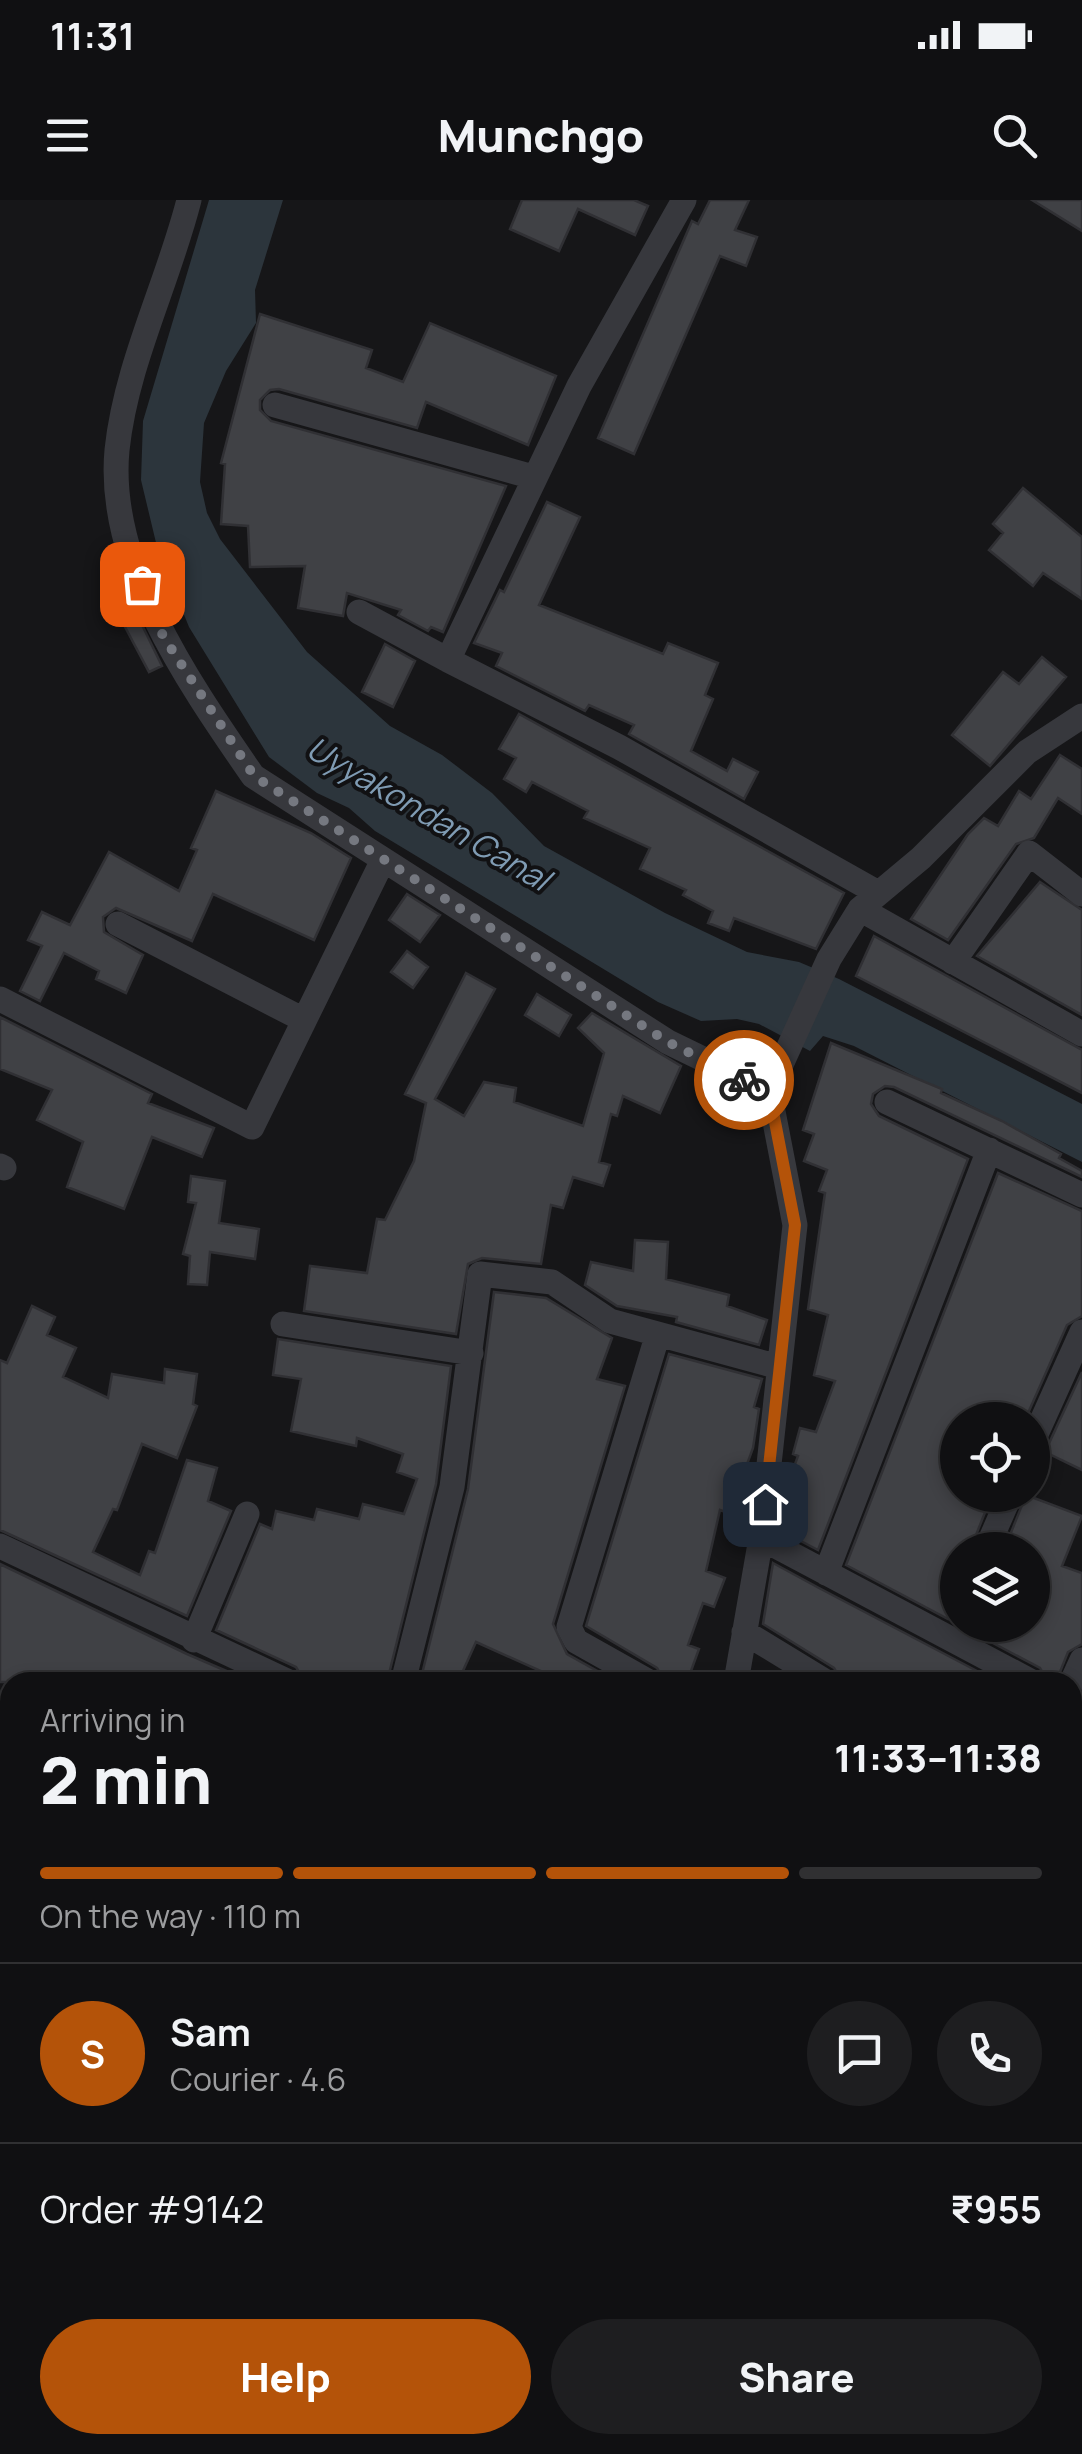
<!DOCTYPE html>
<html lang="en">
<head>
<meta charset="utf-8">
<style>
  body { margin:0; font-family:Manrope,sans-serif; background:#1e1e20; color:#f1f3f6; height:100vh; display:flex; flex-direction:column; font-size:38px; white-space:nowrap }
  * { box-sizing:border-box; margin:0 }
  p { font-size:32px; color:#9c9d9f }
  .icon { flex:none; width:55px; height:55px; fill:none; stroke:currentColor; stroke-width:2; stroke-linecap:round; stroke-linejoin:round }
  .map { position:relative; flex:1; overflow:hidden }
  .side { position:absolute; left:0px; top:1472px; width:1082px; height:782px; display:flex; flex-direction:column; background:#101012; border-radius:30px 30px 0 0; box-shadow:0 5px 15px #0003,0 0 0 2px #303032 }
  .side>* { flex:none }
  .fabs { position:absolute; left:940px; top:1202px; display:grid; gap:20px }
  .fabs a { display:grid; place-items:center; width:110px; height:110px; border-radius:50%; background:#101012; box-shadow:0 5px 15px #0003,0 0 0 2px #303032; font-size:50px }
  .pin { position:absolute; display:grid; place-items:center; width:85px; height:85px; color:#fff; margin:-42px; border-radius:20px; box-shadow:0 5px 15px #0006 }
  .courier { position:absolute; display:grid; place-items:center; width:100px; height:100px; margin:-50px; border:8px solid #b45309; border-radius:50%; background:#fff; color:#222; box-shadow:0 2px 12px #0007 }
  .headline em { font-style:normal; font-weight:800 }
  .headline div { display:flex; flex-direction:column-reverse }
  .headline { display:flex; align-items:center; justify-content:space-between; height:170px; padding:0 40px }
  h1 { font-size:65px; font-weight:800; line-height:75px }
  .bar { display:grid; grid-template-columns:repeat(4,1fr); gap:15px 10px; align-content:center; height:120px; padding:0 40px }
  .bar i { height:12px; border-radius:8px; background:#303032 }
  .bar .current { background:#b45309 }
  .bar p { grid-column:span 4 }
  .line { display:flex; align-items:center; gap:25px; padding:0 40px; border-top:2px solid #303032 }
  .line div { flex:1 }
  .round { display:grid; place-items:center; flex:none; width:105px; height:105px; border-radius:52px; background:#1e1e20 }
  .action { display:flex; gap:20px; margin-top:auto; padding:20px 40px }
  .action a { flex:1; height:115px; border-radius:60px; background:#b45309; color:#fff; font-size:40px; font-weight:800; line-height:115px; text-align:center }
  .action a+a { background:#1e1e20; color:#f1f3f6 }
  .status { display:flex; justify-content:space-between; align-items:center; height:70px; padding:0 50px; background:#101012; direction:ltr }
  .status svg { height:28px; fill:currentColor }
  header { display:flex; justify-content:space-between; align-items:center; height:130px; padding:0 40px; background:#101012; font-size:45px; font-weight:800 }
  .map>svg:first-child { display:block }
  .water { fill:#2c353c }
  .building { fill:#404145; stroke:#303034; stroke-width:2.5 }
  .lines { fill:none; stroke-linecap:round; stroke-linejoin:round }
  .street { stroke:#37383d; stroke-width:25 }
  .done { stroke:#757880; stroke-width:10; stroke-dasharray:0 18 }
  .route { stroke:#b45309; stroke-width:12 }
  .labels { text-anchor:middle; stroke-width:8; stroke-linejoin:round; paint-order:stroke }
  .water-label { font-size:32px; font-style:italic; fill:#7f9bb3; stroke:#111113 }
</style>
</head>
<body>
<div class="status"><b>11:31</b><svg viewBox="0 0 49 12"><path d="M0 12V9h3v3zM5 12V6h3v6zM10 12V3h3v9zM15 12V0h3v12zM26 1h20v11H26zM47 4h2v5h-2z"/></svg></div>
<header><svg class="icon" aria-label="menu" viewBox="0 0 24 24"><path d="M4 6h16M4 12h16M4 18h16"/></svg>Munchgo<svg class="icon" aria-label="search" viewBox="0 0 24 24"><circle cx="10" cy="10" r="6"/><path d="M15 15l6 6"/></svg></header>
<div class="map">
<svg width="1082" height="2254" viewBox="0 0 1082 2254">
  <rect width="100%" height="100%" fill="#161618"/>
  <path class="water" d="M209 0H283L255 90 256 123 226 171 204 223 200 282 207 313 220 339 307 452 390 526 442 555 492 593 544 646 665 713 747 752 799 762 839 779 1082 904V962L854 846 823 836 810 851 759 824 737 819 701 821 658 802 375 631 349 608 317 593 269 557 189 427 158 351 141 280 143 221Z"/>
  <path class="building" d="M522 0H634L648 6 635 35 578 9 559 51 510 29Z
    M710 0H749L735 30 757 37 746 66 720 56 634 254 598 238 692 21 698 24Z
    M1032 0H1082V31Z
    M260 114 372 150 366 168 403 182 430 123 556 176 528 245 426 202 417 228 279 189 270 190 260 200V210L271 221 506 286 443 432 431 427 428 431 398 415 401 410 347 393 343 416 298 408 305 366 250 367 248 326 221 324 225 264 221 263Z
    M1023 288 1082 337V399L1043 373 1033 386 989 350 1003 333 993 324Z
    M547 302 580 317 539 405 663 454 668 443 718 463 705 495 713 499 691 551 727 571 733 559 758 572 744 599 629 534 634 525 589 505 585 511 496 466 502 453 474 443 500 390 504 392Z
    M125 390 162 466 149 472 116 410Z
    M385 444 415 461 393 507 362 492Z
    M1042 457 1066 477 990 566 952 535 1003 472 1019 484Z
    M519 514 844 693 816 749 734 718 729 731 708 723 713 711 683 695 686 690 640 669 650 648 584 618 588 611 532 582 526 592 504 579 516 558 499 549Z
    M1060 555 1082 569V614L1058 598 1034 638 1016 644 948 740 911 719 968 634 984 618 998 626 1019 591 1031 599Z
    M216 591 311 633 351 658 314 740 213 694 192 741 116 708 103 717 104 732 143 755 126 793 96 779 99 771 64 753 40 801 20 791 42 746 28 740 42 712 70 725 109 652 179 691 197 650 191 648Z
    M1040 682 1082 710V815L977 756Z
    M407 694 440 715 420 742 389 720Z
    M874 736 1082 850V893L856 776Z
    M407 751 428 767 413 788 391 772Z
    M466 773 495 789 435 899 464 916 484 882 516 888 514 902 583 926 604 853 578 828 592 813 681 866 660 913 623 896 617 916 611 914 599 962 610 965 603 986 573 977 563 1008 551 1005 541 1064 482 1058 468 1064 456 1134 304 1111 310 1066 367 1073 377 1019 385 1020 414 961 426 903 405 894Z
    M537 794 571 815 559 836 525 815Z
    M0 817 152 894 148 903 214 928 202 957 152 937 124 1009 67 987 83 942 37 920 52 890 0 869Z
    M831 843 942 889 941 893 1002 921 1061 954 1059 958 1082 971V977L894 887 885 886 873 894 871 904 879 916 968 959 818 1350 778 1329 781 1302 798 1256 793 1254 800 1228 816 1232 835 1181 814 1175 828 1115 808 1109 825 993 819 991 827 970 804 961 814 934 803 930Z
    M998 973 1082 1011V1116L1067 1125 1025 1220H958V1295H992L970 1350H958V1399L948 1419 846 1365Z
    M191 976 225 981 219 1023 259 1029 255 1059 210 1052 207 1085 188 1084 190 1056 183 1054 196 1003 188 1002Z
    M635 1040 668 1042 666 1079 729 1095 727 1106 767 1120 759 1145 676 1122 677 1117 617 1106 585 1085 591 1062 633 1071Z
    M494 1092 546 1098 612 1138 597 1179 625 1186 553 1424 567 1454 617 1482H565L476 1442 458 1482H420L468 1289Z
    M32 1106 55 1117 47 1135 76 1148 63 1177 108 1198 112 1174 164 1183 165 1169 197 1174 193 1204 197 1206 177 1258 142 1244 117 1310 113 1309 93 1352 140 1375 149 1351 155 1353 187 1260 217 1268 208 1301 231 1311 187 1416 0 1330V1160L7 1163Z
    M278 1139 451 1166 436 1284 387 1482H305L296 1467 216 1430 260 1324 272 1329 276 1311 314 1320 317 1309 359 1319 363 1304 404 1314 417 1279 397 1272 403 1254 357 1238 356 1246 291 1231 301 1179 273 1175Z
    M669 1154 762 1179 754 1207 759 1209 753 1248 738 1289 750 1293 747 1320 720 1310 706 1371 725 1378 714 1407 703 1403 688 1445 699 1449 687 1482H665L657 1468 586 1426Z
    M1082 1172V1270L1045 1252Z
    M1026 1295 1082 1316 1062 1366 1082 1373V1444L1068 1452 1056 1482H1048L1040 1468 959 1425H1032V1350H1004Z
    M773 1363 819 1388 998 1482H842L834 1468 763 1424Z
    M0 1364 187 1454 252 1482H0Z"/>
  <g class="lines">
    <path class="street" d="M189 0C168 83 126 164 117 250 106 366 191 486 253 576L668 842 769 891
      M275 205 533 277
      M359 412 448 460 579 186 684 0
      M448 460 619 547 878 693
      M860 709 1082 834
      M118 724 304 820
      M953 762 1029 653 1082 694
      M0 799 252 927 383 660
      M887 902 1082 995
      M0 966 4 968
      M283 1124 471 1153
      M1032 1243 1082 1132
      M761 1338 1032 1482
      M0 1346 289 1482
      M986 1350 1010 1295
      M826 1373 989 950
      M744 1432 826 1482
      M194 1440 247 1314
      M403 1482 452 1287 480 1074 552 1082 610 1121 779 1167
      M649 1482 576 1441 569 1427 657 1137
      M736 1482 761 1338 795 1025 769 891 829 759 860 709 921 658 1027 552 1082 516
      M1072 1482 1082 1460
      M1072 1505 1082 1511
      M0 1523 10 1528
      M1072 1648 1082 1654
      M1072 1792 1082 1798
      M0 1840 10 1844
      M1072 1916 1082 1922
      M1072 2042 1082 2048
      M0 2138 10 2143
      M1072 2170 1082 2177
      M212 2245 229 2254
      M873 2245 881 2254
      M0 2249 9 2254
      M383 2254 388 2245"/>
  </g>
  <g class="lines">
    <path class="done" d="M142 384 163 436 254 576 668 842 744 880"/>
    <path class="route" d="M744 880 769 891 795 1025 765 1304"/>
  </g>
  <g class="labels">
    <g class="water-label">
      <text transform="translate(428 614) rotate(30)" y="11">Uyyakondan Canal</text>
    </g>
  </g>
</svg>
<div class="fabs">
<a><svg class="icon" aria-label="locate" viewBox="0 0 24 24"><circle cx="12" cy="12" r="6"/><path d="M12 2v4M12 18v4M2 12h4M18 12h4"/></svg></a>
<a><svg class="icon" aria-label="layers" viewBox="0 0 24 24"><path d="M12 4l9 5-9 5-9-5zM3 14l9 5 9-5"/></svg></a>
</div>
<div class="pin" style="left:142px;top:384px;background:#ea580c"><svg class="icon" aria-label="bag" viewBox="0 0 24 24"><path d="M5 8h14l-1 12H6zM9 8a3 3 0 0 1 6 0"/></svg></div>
<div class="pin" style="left:765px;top:1304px;background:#1f2937"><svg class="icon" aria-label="home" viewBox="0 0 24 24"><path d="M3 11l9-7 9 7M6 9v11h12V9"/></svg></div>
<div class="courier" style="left:744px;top:880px"><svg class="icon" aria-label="bike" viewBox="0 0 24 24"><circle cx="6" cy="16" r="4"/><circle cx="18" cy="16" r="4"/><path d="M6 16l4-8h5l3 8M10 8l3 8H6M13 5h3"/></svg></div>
<section class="side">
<div class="headline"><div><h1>2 min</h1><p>Arriving in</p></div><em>11:33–11:38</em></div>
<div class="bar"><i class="current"></i><i class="current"></i><i class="current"></i><i></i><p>On the way · 110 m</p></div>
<div class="line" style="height:180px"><b class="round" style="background:#b45309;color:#fff">S</b><div><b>Sam</b><p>Courier · 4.6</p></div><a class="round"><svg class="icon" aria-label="chat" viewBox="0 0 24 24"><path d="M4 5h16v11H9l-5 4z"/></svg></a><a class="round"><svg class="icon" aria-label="phone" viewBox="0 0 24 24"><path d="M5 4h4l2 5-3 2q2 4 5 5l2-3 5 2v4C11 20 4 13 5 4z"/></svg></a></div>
<div class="line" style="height:130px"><div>Order #9142</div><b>₹955</b></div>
<div class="action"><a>Help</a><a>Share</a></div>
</section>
</div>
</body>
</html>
